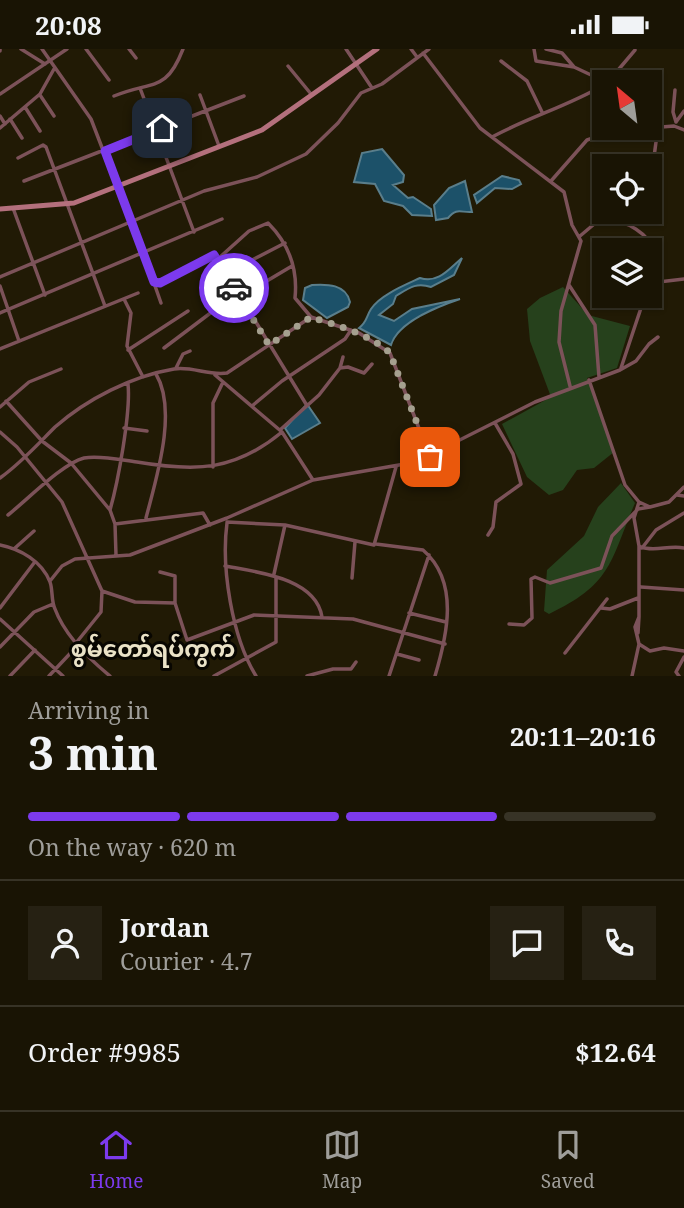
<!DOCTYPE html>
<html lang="en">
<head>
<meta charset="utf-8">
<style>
  body { margin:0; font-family:"Noto Serif","Noto Sans Myanmar",serif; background:#262113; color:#f1f3f6; height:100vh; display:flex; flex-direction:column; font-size:26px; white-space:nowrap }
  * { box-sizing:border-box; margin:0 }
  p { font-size:23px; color:#9f9e9a }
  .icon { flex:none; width:38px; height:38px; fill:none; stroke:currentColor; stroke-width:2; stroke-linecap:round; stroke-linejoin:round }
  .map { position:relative; height:627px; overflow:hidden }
  .side { display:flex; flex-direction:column; background:#191404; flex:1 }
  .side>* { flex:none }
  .needle { width:46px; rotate:331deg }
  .tools { position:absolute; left:592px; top:21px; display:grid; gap:14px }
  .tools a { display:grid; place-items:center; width:70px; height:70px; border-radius:0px; background:#191404; box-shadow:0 2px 5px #0004,0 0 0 2px #373326; font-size:35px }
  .pin { position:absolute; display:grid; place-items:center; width:60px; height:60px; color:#fff; margin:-30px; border-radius:14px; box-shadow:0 4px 10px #0006 }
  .courier { position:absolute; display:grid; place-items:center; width:70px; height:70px; margin:-35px; border:5px solid #7c3aed; border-radius:50%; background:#fff; color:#222; box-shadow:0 2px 9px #0007 }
  .summary em { font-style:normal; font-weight:700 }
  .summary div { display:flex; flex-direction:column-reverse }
  .summary { display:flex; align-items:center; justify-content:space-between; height:119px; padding:0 28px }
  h1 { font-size:46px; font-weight:700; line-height:52px }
  .bar { display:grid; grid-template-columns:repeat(4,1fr); gap:10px 7px; align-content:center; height:84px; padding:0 28px }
  .bar i { height:9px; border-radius:5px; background:#373326 }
  .bar .active { background:#7c3aed }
  .bar p { grid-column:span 4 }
  .line { display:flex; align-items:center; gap:18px; padding:0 28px; border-top:2px solid #373326 }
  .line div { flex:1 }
  .round { display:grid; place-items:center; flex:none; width:74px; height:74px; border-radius:0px; background:#262113 }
  .status { display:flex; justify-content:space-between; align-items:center; height:49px; padding:0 35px; background:#191404; direction:ltr }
  .status svg { height:19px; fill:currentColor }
  .tab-bar { display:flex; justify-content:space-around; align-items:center; height:98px; border-top:2px solid #373326; background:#191404; font-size:19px; color:#9f9e9a }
  .tab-bar a { display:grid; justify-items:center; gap:4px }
  .tab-bar .active { color:#7c3aed }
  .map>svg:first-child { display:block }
  .green { fill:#26411c }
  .water { fill:#1c5169; stroke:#5a7e8b; stroke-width:2 }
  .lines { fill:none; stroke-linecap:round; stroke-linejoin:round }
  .street { stroke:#7c5259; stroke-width:3.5 }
  .secondary { stroke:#b4707d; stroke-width:5 }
  .done { stroke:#a5a08f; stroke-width:7; stroke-dasharray:0 12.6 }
  .route { stroke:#7c3aed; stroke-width:9 }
  .labels { text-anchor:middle; stroke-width:6; stroke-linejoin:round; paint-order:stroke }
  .quarter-label { font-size:23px; font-weight:bold; fill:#eae2c7; stroke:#080601 }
</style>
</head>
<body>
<div class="status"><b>20:08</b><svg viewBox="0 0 49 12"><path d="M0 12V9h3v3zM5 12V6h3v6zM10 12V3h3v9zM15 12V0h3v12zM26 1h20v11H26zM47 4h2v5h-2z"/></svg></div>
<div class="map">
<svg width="684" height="627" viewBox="0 0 684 627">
  <rect width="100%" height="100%" fill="#211a05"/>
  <path class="green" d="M563 238 588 266 630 277 617 319 587 329 614 403 594 419 577 421 563 441 549 446 527 428 502 375 551 348 530 292 527 260 540 249Z
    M621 434 635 454C610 513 612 535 549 565L544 562 547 521 584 487 598 458Z"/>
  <path class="water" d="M382 100 404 126 403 133 393 136 408 149 413 148 431 160 432 167 412 166 403 157 384 152 375 135 354 133 362 104Z
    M502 127 519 131 521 135 512 140 495 139 477 154 474 146Z
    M465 132 472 163C461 164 457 158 448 169L436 171 434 156 449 139Z
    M462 209 454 226 431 238C416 233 409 239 396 247L393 255 379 266 394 272 412 260 460 250C439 257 398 273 391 296L359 279C367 273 366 268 371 260 380 246 405 236 420 229 438 235 449 220 462 209Z
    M312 236C327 235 346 235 350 253L348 258 327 269 303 251 305 239Z
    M307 355 320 374 292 390 285 379Z"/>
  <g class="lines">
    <path class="street" d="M21 0 45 15
      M42 0 91 70 154 234H160L215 206 306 355
      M86 0 109 31
      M129 0 136 9
      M346 0 372 39
      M411 0 417 8
      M534 0 536 12 574 18
      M546 0 562 4 574 18 606 33
      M0 2V0
      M423 4 480 79 564 143 572 176 581 192 561 262 559 293 570 337
      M501 12 527 32 542 63
      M288 17 311 45
      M608 33 635 1
      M140 39 194 183
      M675 41 673 63 676 73
      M0 45 67 0
      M40 46 54 67
      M200 46 219 97
      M114 47C153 31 166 44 183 0
      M25 58 40 82
      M0 67 5 75
      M10 70 22 89
      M676 73 684 62
      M0 79 40 45 54 20
      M649 79 674 77 684 81
      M492 88C529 68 568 57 604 36
      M654 108 658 78
      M18 109 43 96 46 98 105 257
      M24 132 244 47
      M551 132 587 91 623 79
      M13 159 45 246
      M607 170 610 163
      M580 187 599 171C626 169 650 184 659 210L649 236
      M219 209 249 182 268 174C288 194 298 220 295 249L311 268 359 284 390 304 430 408
      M227 224 285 194
      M0 228 204 142 257 128 306 105 338 74 361 44 382 35 429 0
      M154 234 161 254
      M650 234 684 230
      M569 236 595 276 599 328
      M0 237 19 292
      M240 248 292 217
      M124 250 131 264 127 297 143 328
      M0 264 222 170
      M164 299 237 244
      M0 300 138 244
      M128 301 188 262
      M176 319 183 305 190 302
      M340 319 343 308
      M621 319 645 247
      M215 326 282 383 313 431
      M589 331 625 436 639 453 634 469 639 497V568L635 578 639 595 632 627
      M6 352 42 392 71 414 110 461 115 475 116 506
      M252 357 282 332 345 290 351 281
      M0 358 29 333 61 320
      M124 379 147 382
      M280 381 319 346 340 319 348 318 364 324 372 315
      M0 383 17 398 62 453 102 542 101 563 76 594
      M213 418V354L223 333
      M0 429C21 414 37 396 55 378 87 350 132 327 174 320 192 317 209 327 227 324L311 268
      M677 446 684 447
      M639 453 650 458 669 453 684 438
      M110 461C118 433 131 363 128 335
      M8 466C26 452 63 414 84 409 100 406 121 411 137 413 196 423 235 422 282 383
      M146 469C156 430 178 362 156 325
      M227 473 285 476 374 496 396 418
      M227 474C221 519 232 588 256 627
      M115 475 203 464 210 476
      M488 486 493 478 496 453 521 435 513 405 495 374
      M376 495 423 501C460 533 447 587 435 627
      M0 496C20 500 42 512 50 533 53 541 51 552 55 560 65 587 88 609 110 627
      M641 498C654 503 669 496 684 499
      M15 499 34 482
      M642 499 656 481 684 464
      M225 517C257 523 316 529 322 568
      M160 523 175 527V554L187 591 254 566 353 570 445 595
      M274 525 285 476
      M352 529 355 493
      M50 532 62 517 75 510 130 506 227 469 313 431 416 413 535 353 620 321 636 312 649 295 658 288
      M641 538 684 541
      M102 542 135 553 175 554
      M0 559 34 514
      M601 559 610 560 638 549
      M409 564 446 573
      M0 570 63 627
      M509 575 524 576 532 569 531 530 535 528 550 534 601 519 612 487 638 460 650 458
      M638 584 639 568
      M639 595 650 602 664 599 684 602
      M0 598 34 563 53 555
      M565 604 607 550
      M397 605 419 611
      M10 627 35 601
      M49 627 78 596
      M214 627 276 593V529
      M307 627 333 620H351L356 613
      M389 627 429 506
      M679 627 676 623 684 608"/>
    <path class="secondary" d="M0 160 74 154 262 81 377 0"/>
  </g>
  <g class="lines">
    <path class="done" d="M234 239 269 296 311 268C338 277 368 284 390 304L430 408"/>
    <path class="route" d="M162 79 105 102 154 233 160 234 214 206 234 239"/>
  </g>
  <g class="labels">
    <g class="quarter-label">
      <text x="153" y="608">စွမ်တော်ရပ်ကွက်</text>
    </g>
  </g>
</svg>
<div class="tools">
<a><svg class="needle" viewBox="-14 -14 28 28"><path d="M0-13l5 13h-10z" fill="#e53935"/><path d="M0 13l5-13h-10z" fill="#9f9e9a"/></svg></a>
<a><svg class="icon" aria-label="locate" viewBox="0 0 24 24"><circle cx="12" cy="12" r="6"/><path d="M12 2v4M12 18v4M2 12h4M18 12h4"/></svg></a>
<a><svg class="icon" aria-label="layers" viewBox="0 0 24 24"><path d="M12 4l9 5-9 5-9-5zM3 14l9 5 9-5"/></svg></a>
</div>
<div class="pin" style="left:430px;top:408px;background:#ea580c"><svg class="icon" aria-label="bag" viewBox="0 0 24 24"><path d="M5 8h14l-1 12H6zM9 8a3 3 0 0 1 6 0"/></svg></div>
<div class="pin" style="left:162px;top:79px;background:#1f2937"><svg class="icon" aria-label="home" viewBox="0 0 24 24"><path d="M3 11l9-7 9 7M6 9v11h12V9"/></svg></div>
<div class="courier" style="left:234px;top:239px"><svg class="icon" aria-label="car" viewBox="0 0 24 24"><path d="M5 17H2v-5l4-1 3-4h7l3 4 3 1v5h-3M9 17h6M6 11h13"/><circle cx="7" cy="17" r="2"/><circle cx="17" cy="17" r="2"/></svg></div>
</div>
<section class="side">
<div class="summary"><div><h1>3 min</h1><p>Arriving in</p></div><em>20:11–20:16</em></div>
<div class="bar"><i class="active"></i><i class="active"></i><i class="active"></i><i></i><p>On the way · 620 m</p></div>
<div class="line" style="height:126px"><a class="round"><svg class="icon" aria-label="person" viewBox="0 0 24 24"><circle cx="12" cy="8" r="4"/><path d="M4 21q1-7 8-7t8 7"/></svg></a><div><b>Jordan</b><p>Courier · 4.7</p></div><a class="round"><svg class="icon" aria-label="chat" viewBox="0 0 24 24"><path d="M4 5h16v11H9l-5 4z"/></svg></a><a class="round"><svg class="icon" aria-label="phone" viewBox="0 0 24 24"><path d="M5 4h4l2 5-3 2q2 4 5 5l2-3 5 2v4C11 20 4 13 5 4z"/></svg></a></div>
<div class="line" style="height:91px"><div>Order #9985</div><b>$12.64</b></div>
</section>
<nav class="tab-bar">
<a class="active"><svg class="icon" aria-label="home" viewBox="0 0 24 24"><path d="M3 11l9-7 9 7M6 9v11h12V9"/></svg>Home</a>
<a><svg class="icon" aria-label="map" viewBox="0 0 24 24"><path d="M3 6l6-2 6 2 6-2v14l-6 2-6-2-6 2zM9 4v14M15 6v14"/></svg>Map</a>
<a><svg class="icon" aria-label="saved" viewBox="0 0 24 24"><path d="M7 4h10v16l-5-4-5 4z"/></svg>Saved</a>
</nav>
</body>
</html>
